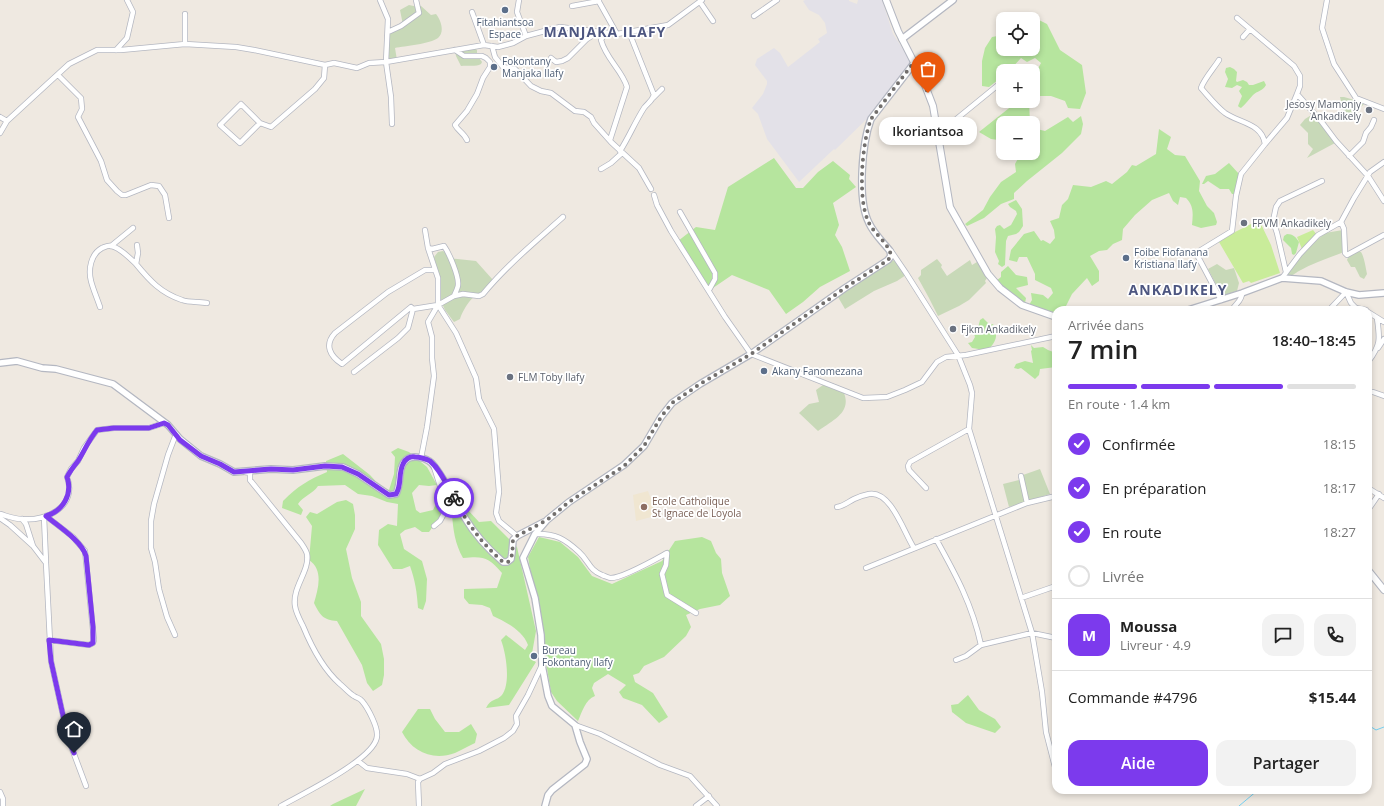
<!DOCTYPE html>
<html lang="fr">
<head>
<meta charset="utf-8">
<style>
  body { margin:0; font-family:"Open Sans",sans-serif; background:#f2f2f2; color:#222; height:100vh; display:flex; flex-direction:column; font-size:15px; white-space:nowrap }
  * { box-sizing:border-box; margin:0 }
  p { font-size:13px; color:#767676 }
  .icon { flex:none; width:22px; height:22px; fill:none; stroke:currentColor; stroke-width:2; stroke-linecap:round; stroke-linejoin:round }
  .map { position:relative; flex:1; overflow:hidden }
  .drawer { position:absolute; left:1052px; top:306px; width:320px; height:488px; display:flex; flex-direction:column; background:#fff; border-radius:12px; box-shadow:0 2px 6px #0003 }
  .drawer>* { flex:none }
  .buttons { position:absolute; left:996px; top:12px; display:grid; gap:8px }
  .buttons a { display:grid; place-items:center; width:44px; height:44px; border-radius:8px; background:#fff; box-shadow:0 2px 6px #0003; font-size:20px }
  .pin { position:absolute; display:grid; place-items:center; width:34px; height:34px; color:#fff; margin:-41px -17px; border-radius:50% 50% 50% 0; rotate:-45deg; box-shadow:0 0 4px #0007 }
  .pin .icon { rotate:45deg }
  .courier { position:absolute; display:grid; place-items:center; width:40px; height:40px; margin:-20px; border:3px solid #7c3aed; border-radius:50%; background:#fff; color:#222; box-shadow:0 1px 5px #0007 }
  .bubble { position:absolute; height:28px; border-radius:12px; background:#fff; box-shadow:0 2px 6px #0003; font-size:13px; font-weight:600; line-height:28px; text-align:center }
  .headline em { font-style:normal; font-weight:600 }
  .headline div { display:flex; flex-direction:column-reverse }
  .headline { display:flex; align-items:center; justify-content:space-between; height:68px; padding:0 16px }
  h1 { font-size:26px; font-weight:600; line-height:30px }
  .bar { display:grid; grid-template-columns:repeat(4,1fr); gap:6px 4px; align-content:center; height:48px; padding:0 16px }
  .bar i { height:5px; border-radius:3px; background:#e0e0e0 }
  .bar .on { background:#7c3aed }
  .bar p { grid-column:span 4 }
  .line { display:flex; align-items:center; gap:10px; padding:0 16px; border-top:1px solid #e0e0e0 }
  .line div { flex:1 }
  .round { display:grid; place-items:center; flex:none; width:42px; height:42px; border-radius:12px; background:#f2f2f2 }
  ol { padding:0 16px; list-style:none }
  li { display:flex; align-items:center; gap:12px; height:44px }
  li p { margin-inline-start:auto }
  li .icon { padding:4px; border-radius:50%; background:#7c3aed; color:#fff; stroke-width:4 }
  li:last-child { color:#767676 }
  li i { width:22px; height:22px; border:2px solid #e0e0e0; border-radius:50% }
  .action { display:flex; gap:8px; margin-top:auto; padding:8px 16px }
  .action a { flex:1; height:46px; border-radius:12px; background:#7c3aed; color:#fff; font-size:16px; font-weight:600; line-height:46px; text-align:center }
  .action a+a { background:#f2f2f2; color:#222 }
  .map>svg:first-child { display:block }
  .industrial { fill:#e3e1e8 }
  .education { fill:#f0e6d1 }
  .green { fill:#b6e59e }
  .cemetery { fill:#c8d9b8 }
  .pitch { fill:#c9ec9a }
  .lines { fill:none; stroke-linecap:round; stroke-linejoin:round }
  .stream { stroke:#75cff0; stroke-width:1 }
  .minor-casing { stroke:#b4b7c1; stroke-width:6 }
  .tertiary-casing { stroke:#b4b7c1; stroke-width:8 }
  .secondary-casing { stroke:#b4b7c1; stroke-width:8 }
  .minor { stroke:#fff; stroke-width:4.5 }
  .tertiary { stroke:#fff; stroke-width:5.5 }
  .secondary { stroke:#fff; stroke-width:6 }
  .done { stroke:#726f6d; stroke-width:4; stroke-dasharray:0 7.2 }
  .route { stroke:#7c3aed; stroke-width:5 }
  .service-dot { fill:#5c6f8a; stroke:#fff; stroke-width:1.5 }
  .worship-dot { fill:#6b7280; stroke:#fff; stroke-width:1.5 }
  .education-dot { fill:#8d6e63; stroke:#fff; stroke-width:1.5 }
  .labels { text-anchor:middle; stroke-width:3.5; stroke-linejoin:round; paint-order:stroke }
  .service-label { font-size:10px; fill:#4e5e75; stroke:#fff; text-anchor:start }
  .worship-label { font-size:10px; fill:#5b616d; stroke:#fff; text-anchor:start }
  .education-label { font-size:10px; fill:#785e54; stroke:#fff; text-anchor:start }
  .district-label { font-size:14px; font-weight:bold; letter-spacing:1px; fill:#4d5680; stroke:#fff }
</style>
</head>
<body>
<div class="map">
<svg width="1384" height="806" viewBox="0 0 1384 806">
  <rect width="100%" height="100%" fill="#efe9e1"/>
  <path class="industrial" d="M805 0H849V1L857 4 858 0H882L893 34 911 61 909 67 877 109 835 150 834 149 799 182 767 139 758 114 752 108 763 94 767 84V81L755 65 757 59 774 48 780 53 788 67 820 42 818 39 827 33 825 23 819 15 809 10 803 1Z"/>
  <path class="education" d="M648 491 651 499 655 516 636 521 633 495Z"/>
  <path class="green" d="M1037 19 1047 24 1060 50 1082 65 1086 93 1080 109 1068 108 1065 101 1051 96H1033V78L1041 63 1035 58 1027 62 1021 58 1009 71H1003V76L989 87 982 86V61L985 48 992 37 1003 35V49H1010L1019 57 1012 49H1033V21Z
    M1230 67 1234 69 1237 72 1236 81 1237 82 1243 80 1247 82 1249 85H1253L1264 81 1266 85C1263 91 1257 91 1253 95 1249 99 1246 104 1241 108L1239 107 1238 106 1242 96 1239 91 1242 87 1237 85 1232 88 1225 87 1228 79 1225 72 1226 68Z
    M1018 101H1029L1030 123H1003V136L998 140 991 139 979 132Z
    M1081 116 1083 124 1081 134 1062 153 1027 181 1014 193V199L1001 204 984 218 967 226 965 224 983 210 990 197 1001 182 1016 172 1015 164 1020 155 1014 153H1033V128L1045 131 1068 117 1073 122Z
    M1159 129 1171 137 1167 149 1175 155 1185 156 1200 181 1199 191 1207 206 1214 213 1217 222 1216 225 1201 228 1192 225C1193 214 1194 206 1186 198L1180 197 1178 205 1173 201 1169 193 1152 200 1135 215 1123 229 1122 240 1113 244 1107 250 1099 251 1090 256 1099 271V281L1092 286 1087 278 1072 294 1064 310H1056V313L1029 305 1032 300 1031 293 1043 295 1048 299 1053 293 1051 288 1035 280V274L1027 257H1019L1017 262 1009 260 1011 250 1024 234 1034 231 1041 241 1043 240 1050 244 1055 238 1054 230 1050 221 1059 218 1062 205 1068 199 1073 185 1091 187 1106 181 1112 184 1127 172 1132 165 1136 166 1156 154Z
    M774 158 796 188H803L818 172 833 161 850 175 849 179 856 187 833 203 839 225 835 235 842 247 850 271 820 287 803 302 786 314 769 290 732 275 710 290 678 241 696 227 715 230 728 187Z
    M1229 163 1239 174 1234 194H1232L1229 189H1220L1208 181 1204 184H1202L1206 176 1215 174Z
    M1016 200 1022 209 1023 226 1019 232 1016 234 1008 236 1006 241 1005 265 1002 267 998 264 999 261 995 252 996 237 995 229 997 226 1000 225 1004 229 1011 225 1017 214 1016 211 1010 207 1008 204Z
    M1287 234C1293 234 1296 237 1299 242L1296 253 1294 255 1292 254 1291 248 1283 240 1284 236Z
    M1008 266 1016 275 1027 277 1028 285 1016 288 1026 298 1025 303 996 281 1001 277V272Z
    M983 318 990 325 993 324C998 335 997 340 989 349L985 350 972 348 968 343 972 342 975 337 973 331 978 328 980 320Z
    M1031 345 1034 348 1043 347 1048 350 1056 353V367L1040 369 1039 375 1035 379 1021 368 1018 369 1014 368 1016 364 1025 361 1033 363 1031 351 1032 350Z
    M398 448 409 452 427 467 437 485 429 486 419 485 412 493 416 510 420 513 433 510 437 502 436 494 442 499 441 515 429 532H422L415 527 405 530 400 534 404 549 422 561 427 579 426 601 423 610 418 608C417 592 415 580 410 566L402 569H393L378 545 379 530 388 524 397 526 398 504 387 502 372 496 358 494 345 485 318 486C313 494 303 496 298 504L303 510 301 515 282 508 283 501C298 486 308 480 327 472L326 461 343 454 370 475 380 486 389 490 394 474 395 457 391 452Z
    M346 500 353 504 355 515V529L346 549 352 578 361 602V616L381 644 384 659V675L382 685 373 691 367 683 362 665 337 621C323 620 320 615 314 603 318 589 324 570 309 560L312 526 306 517 310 512 317 514 337 502Z
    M467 509 479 522 491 521 517 547 536 631 531 659 536 662 509 705 486 708C491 698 497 701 502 695 511 683 506 653 501 640L506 635 525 650 528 645C523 631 506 622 493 616L490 608 482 605 469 604 464 598V589L497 588 502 573C488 557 484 556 463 558 455 544 453 529 452 514Z
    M539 537 560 542 578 557 592 576 612 584 662 561 675 541 702 537 711 541 716 553 721 559 722 573 730 596 720 605 700 609 686 615 691 627 686 636 664 657 644 666 639 673 633 675 635 682 653 693 668 717 659 723 642 705 623 698 619 692 626 685 608 674 594 683 592 688 595 696C585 700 582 712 578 721L557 701 551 692 528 557Z
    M968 695 979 710 995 719 1001 727 995 733 966 723 952 712 951 705 958 704Z
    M418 709H430L435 719 445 732H459L471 724 477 734 475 743C468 746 462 750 455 753 433 761 412 752 402 732Z
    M365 789 356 806H330L333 804Z"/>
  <path class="cemetery" d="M409 5 418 7 421 6 431 15 436 14C441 20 445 32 438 38 430 44 405 46 395 48L397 60 386 62 388 32 403 25 400 10Z
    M473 47 477 50V55L482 62 481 64C476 67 468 65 461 66L456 56 455 50Z
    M1340 97H1344L1365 103 1359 109H1356L1344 122 1342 119 1344 116 1342 114 1345 104 1341 101Z
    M1313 114 1335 143 1307 158 1313 149 1308 144V133L1300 125 1305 119Z
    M1343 230 1344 252C1329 258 1313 263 1299 271 1295 273 1293 276 1288 276L1287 274 1305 251 1325 233Z
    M443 251 446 253 448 258 476 261 493 280 482 293C472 294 463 310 460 319L454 322 445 310 441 301 440 279 434 257 438 252Z
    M1357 251 1361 252C1364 256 1366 269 1367 274L1364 279 1360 277 1355 267H1351L1347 260 1349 255Z
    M937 259 942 265 941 267 947 276 970 260 972 265 977 262 987 278 985 281 986 283 969 300 959 306 938 316 929 298 918 278 921 275V270Z
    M894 260 906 275 897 281 874 291 845 309 838 297 877 269Z
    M1217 264 1226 270 1234 268 1239 283 1237 291 1222 296 1208 269Z
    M823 385 844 393C852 413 831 421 818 431L799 413 809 404 819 402 816 390Z
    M1040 469 1050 494 1009 507 1003 484 1023 479V475Z"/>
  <path class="pitch" d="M1259 220 1271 245 1280 273 1251 283 1249 281 1243 283 1219 242 1233 233Z
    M1313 230 1317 235 1302 249 1297 237Z"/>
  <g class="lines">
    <path class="stream" d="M1368 725 1376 730 1384 727
      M1239 806 1258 790"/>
    <g class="minor-casing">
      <path id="minor" d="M380 0 388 19 386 62 391 97 392 124
        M519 0 517 12 526 36
        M598 0 617 34
        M1327 0 1322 28 1334 64 1356 98 1384 109
        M700 2 713 21
        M572 6 599 1
        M472 12 484 45
        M754 16 777 0
        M388 32 401 26 419 13 416 0
        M605 33 601 40C606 59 622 70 627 87L610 140
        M1243 37 1250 29
        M185 44V14
        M492 46 495 57 503 67 515 69 531 86 541 91 551 93 575 111 584 112 591 117 594 123 611 142 639 168 651 189
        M116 50 127 38 133 12 127 0
        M455 50 464 56H482L486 58 490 62V67L483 78 477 94 467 111 455 125C458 131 464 133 467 140
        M551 58 556 62 562 61 568 58 587 39 598 32
        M1219 60C1214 68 1204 79 1201 88 1209 97 1216 106 1225 113 1239 123 1262 123 1265 144
        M58 75 81 98 82 109 78 117 101 161 107 180 117 191 122 195H126L151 185 159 186 165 195 169 218
        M1297 94 1321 121 1336 141 1368 176 1384 201
        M653 98 662 89
        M0 117 7 121
        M260 123 240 143 220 125 241 104 260 123 271 127 315 89 324 78 325 65
        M0 133 7 121 69 64 97 50H121L185 44 236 47 254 50 325 65 334 63 357 68 369 63 386 62 484 45 498 47 513 43 526 36 560 27 617 34 668 25 702 0
        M938 134 1003 81
        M620 151C629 137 635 122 644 108 648 103 652 101 654 95L629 32
        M1349 156 1363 142 1366 133 1371 127 1374 120
        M601 169 611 163 622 153
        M654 195 657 205 671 231 725 317 751 354 863 398 887 397 905 390 922 382 937 362 946 357 966 355 1056 336
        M680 212 715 273V279L709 290
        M1341 222 1344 229 1345 253 1347 255 1384 235
        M137 245 138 253 136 264C150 281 161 293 182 300 190 303 199 301 207 303
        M111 246 133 228
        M428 248 432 249 444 246C449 253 459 276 458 285 458 288 455 293 454 296
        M891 251 906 273 958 355 970 385 972 393 969 429 1032 633 1042 692 1046 732 1056 771
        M1286 272 1277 233 1273 221 1276 207 1280 201 1322 181
        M1282 278 1300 254 1318 235 1341 222 1354 198 1370 172 1384 162
        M1221 300 1196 253 1232 231 1236 196 1241 174 1265 144 1287 118 1297 94 1300 86V76L1294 66 1237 18
        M438 305 456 333 476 378 479 399 494 429 499 492 496 513 499 521 517 536
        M100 307C97 298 93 289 91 281 88 269 91 254 102 248 105 247 108 245 111 246 119 247 131 259 136 264
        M413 309 438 305 454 296 463 294 479 296 483 294C507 265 535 242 563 217
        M1232 310C1236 303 1242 301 1242 293
        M1329 310 1346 292 1351 303 1356 308 1366 310
        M1368 312 1384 322
        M1378 348 1384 339
        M1368 362C1381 345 1380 339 1377 318
        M354 372 398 338 408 328 413 309 411 307 342 364C330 356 324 345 335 333L388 292 425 270H435
        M1368 392H1373L1384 396
        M421 458 427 427 434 376 432 358V337L428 322 438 305V278L428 248 425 230
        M245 472 250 473V480L301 543C303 546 306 550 307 554 310 571 292 587 295 606 296 613 300 620 303 626 312 648 323 669 340 684 345 688 349 693 354 696 357 698 360 698 362 701 368 708 378 727 377 736 376 759 300 795 281 806
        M1021 476 1027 503
        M926 488 909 470 908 466 910 462 969 429
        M1368 488 1384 498
        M837 507C844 506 848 502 854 499 858 497 864 495 869 494 891 490 904 533 914 548
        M1368 510 1379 494
        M0 514C7 516 14 519 22 519 46 522 78 506 67 477L71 469 78 461 84 448 97 430 114 428H149L164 423
        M46 516 73 537 85 551 94 640 93 643 89 645 49 640
        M44 517 46 562
        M0 518 10 525 32 545
        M22 519 26 524 33 546 46 563 51 661 68 738 86 786
        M434 526 440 521 447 508 434 467
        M535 534C555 533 565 539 579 552 589 561 589 570 602 575 605 576 609 578 611 578 623 578 656 559 667 553L666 565 662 574 667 595 696 613
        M936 539C956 575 972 604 981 645
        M866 568 1027 503 1056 496
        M1021 598 1056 586
        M175 635 167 617 159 589 155 562 151 548V521L154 504 168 455 176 434
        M956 660 966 656 981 645 1032 633 1056 638
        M575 725 600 734 660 765 690 776 717 806
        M358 761 367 768 407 774 420 779
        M0 792 3 799V806
        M419 806 418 782 420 779 433 773 445 764 479 751 504 738 513 731 517 724 516 716 528 695 542 665
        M696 806 709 796"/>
    </g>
    <g class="tertiary-casing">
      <path id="tertiary" d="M902 39 953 0
        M1188 310 1242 293 1282 278 1321 281 1346 292 1359 295 1384 293
        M0 363 17 361 42 368 56 369 113 384 168 425 180 439 201 456 220 464 234 472 271 469 293 470 325 466 343 467 358 474 389 495 396 494C402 483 397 468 406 460 411 455 423 457 429 461 439 467 457 506 465 518 475 535 488 549 503 562H507L511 559 512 552 513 540 517 536 544 522
        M545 806 548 795 552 790 585 764 587 759 580 742 575 725 552 706 548 696 542 665 541 635 535 598 523 558 535 534 547 520 569 502 624 465 644 446 661 417 672 403 700 384 751 354 845 288 888 260 891 256 890 251C883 242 874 234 869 223 857 200 862 143 871 119L915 62"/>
    </g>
    <g class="secondary-casing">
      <path id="secondary" d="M886 0 898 31 923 80 933 106 950 207 988 274 1000 288 1022 305 1056 317
        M1368 570 1384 590"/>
    </g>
    <use href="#minor" class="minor"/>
    <use href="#tertiary" class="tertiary"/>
    <use href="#secondary" class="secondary"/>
  </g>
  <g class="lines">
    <path class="done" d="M454 498C467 523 482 544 503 562H508C514 556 512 548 513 540L517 536 547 520 569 502 624 466 644 446 661 417 672 403 700 384 751 354 845 288 888 260 891 256C889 243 875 235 869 223 857 200 862 143 871 119L914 62 928 93"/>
    <path class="route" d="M74 753 68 738 51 661 49 640 89 645 93 643V627L86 556C82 541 58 526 46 516 63 511 73 494 67 477 70 471 74 466 78 461 85 450 88 441 97 430L114 428H149L164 423 168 425 180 440 201 456 220 464 234 472 271 469 293 470 325 466 342 467 358 474 389 495 396 494C402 485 398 474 403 464 405 459 410 456 415 457 419 457 427 459 430 461 441 470 447 486 454 498"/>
  </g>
  <g class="service-dot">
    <circle cx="505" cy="10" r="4"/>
    <circle cx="494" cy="67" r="4"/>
    <circle cx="1126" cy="258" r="4"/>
    <circle cx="764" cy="371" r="4"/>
    <circle cx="534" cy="656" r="4"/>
  </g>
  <g class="worship-dot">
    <circle cx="1369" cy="110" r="4"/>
    <circle cx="1244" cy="223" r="4"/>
    <circle cx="953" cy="329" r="4"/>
    <circle cx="510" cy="377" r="4"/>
  </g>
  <circle class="education-dot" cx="644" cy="507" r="4"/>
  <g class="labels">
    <g class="service-label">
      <text x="505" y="26" text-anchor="middle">Fitahiantsoa<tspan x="505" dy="12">Espace</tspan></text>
      <text x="502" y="65">Fokontany<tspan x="502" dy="12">Manjaka Ilafy</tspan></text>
      <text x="1134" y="256">Foibe Fiofanana<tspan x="1134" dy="12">Kristiana Ilafy</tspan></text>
      <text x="772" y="375">Akany Fanomezana</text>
      <text x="542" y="654">Bureau<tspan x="542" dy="12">Fokontany Ilafy</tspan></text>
    </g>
    <g class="worship-label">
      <text x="1361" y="108" text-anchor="end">Jesosy Mamonjy<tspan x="1361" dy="12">Ankadikely</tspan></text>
      <text x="1252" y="227">FPVM Ankadikely</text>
      <text x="961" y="333">Fjkm Ankadikely</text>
      <text x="518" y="381">FLM Toby Ilafy</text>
    </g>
    <g class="education-label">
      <text x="652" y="505">Ecole Catholique<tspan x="652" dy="12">St Ignace de Loyola</tspan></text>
    </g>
    <g class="district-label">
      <text x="605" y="37">MANJAKA ILAFY</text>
      <text x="1178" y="295">ANKADIKELY</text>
    </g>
  </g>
</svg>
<div class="buttons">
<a><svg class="icon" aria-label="locate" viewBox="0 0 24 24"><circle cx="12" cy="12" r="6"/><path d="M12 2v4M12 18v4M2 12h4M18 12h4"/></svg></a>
<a>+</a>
<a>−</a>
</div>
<div class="pin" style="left:928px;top:93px;background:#ea580c"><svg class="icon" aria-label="bag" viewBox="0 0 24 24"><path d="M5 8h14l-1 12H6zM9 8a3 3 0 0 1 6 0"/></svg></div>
<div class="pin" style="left:74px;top:753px;background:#1f2937"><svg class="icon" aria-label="home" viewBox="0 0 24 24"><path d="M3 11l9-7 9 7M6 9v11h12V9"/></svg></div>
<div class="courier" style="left:454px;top:498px"><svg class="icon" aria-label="bike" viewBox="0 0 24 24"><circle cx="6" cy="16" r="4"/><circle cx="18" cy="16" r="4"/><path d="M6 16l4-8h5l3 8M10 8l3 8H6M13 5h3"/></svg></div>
<div class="bubble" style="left:879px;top:117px;width:98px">Ikoriantsoa</div>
<section class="drawer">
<div class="headline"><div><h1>7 min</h1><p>Arrivée dans</p></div><em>18:40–18:45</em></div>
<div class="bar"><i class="on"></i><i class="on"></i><i class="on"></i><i></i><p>En route · 1.4 km</p></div>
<ol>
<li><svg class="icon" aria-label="check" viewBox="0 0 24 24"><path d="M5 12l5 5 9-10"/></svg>Confirmée<p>18:15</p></li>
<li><svg class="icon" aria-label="check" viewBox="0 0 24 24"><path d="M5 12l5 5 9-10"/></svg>En préparation<p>18:17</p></li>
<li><svg class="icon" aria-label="check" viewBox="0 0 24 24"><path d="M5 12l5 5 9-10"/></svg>En route<p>18:27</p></li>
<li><i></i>Livrée</li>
</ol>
<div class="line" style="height:72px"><b class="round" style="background:#7c3aed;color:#fff">M</b><div><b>Moussa</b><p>Livreur · 4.9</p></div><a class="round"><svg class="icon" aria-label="chat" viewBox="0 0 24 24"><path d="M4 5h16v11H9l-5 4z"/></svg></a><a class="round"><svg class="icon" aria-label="phone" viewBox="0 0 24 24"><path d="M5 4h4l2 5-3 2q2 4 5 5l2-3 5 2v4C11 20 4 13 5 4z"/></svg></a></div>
<div class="line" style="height:52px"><div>Commande #4796</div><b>$15.44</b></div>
<div class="action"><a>Aide</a><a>Partager</a></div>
</section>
</div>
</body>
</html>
